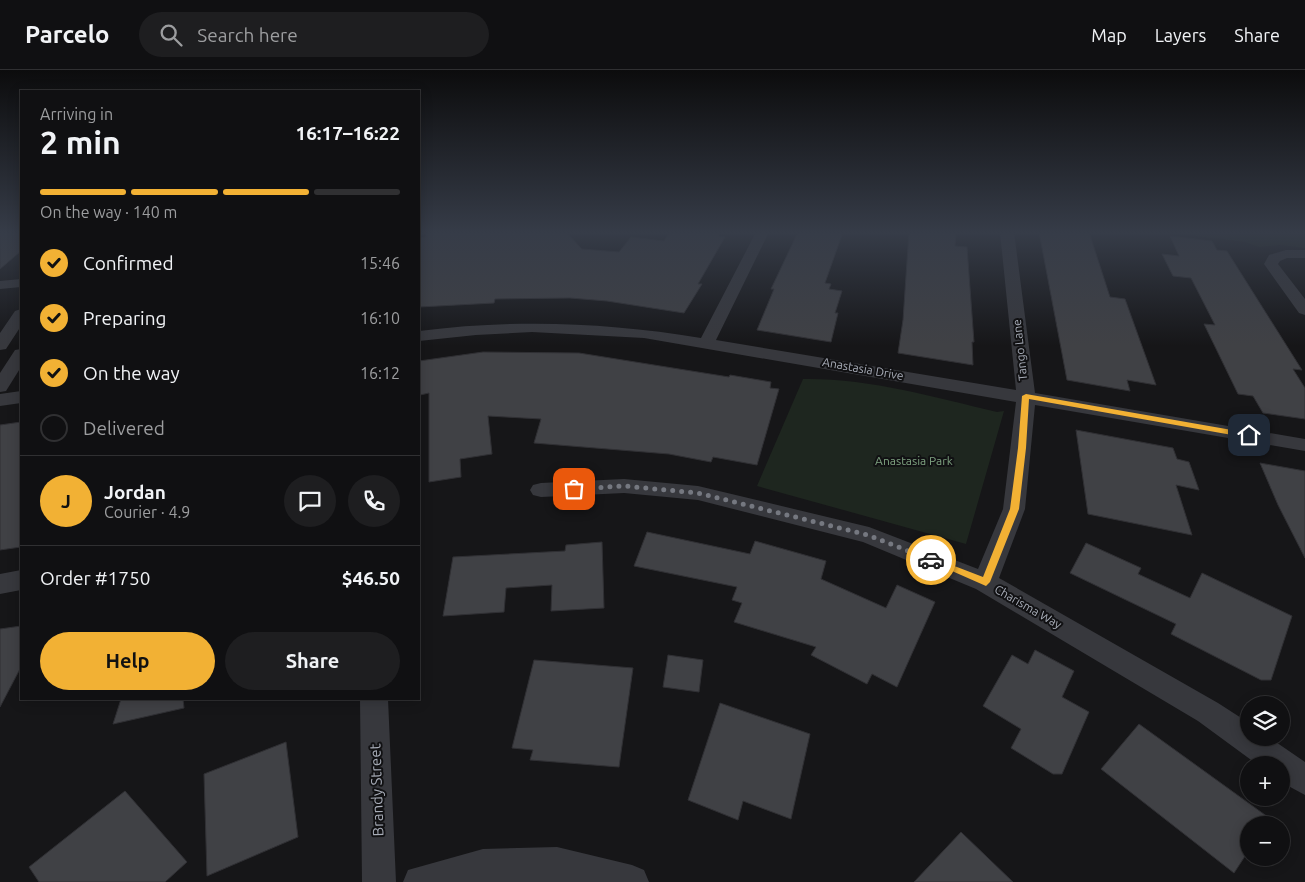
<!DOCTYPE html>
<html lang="en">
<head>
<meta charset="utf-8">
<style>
  body { margin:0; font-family:Ubuntu,sans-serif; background:#1e1e20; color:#f1f3f6; height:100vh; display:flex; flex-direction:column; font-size:19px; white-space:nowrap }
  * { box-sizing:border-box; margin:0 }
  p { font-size:16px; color:#9c9d9f }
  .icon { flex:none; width:28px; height:28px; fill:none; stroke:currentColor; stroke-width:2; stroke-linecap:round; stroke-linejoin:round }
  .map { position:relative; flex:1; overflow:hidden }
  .details { position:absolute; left:20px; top:20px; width:400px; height:610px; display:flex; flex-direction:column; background:#101012; border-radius:0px; box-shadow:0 2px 12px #0003,0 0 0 1px #303032 }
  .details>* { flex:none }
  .fabs { position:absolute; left:1240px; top:626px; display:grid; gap:10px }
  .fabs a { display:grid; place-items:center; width:50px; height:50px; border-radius:50%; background:#101012; box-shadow:0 2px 12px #0003,0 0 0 1px #303032; font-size:25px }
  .pin { position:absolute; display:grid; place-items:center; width:42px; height:42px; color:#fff; margin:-21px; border-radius:10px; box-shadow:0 2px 8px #0006 }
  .courier { position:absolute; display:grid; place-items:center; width:50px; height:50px; margin:-25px; border:4px solid #f2b134; border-radius:50%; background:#fff; color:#222; box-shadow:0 1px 6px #0007 }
  .headline em { font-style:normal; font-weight:700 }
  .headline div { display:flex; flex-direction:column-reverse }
  .headline { display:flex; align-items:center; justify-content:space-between; height:85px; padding:0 20px }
  h1 { font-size:32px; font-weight:700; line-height:38px }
  .bar { display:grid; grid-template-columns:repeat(4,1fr); gap:8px 5px; align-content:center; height:60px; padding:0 20px }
  .bar i { height:6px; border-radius:4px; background:#303032 }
  .bar .current { background:#f2b134 }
  .bar p { grid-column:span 4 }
  .line { display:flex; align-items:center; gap:12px; padding:0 20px; border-top:1px solid #303032 }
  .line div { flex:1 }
  .round { display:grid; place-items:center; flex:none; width:52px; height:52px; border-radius:26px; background:#1e1e20 }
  ol { padding:0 20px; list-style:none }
  li { display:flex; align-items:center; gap:15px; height:55px }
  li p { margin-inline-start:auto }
  li .icon { padding:5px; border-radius:50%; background:#f2b134; color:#111; stroke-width:4 }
  li:last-child { color:#9c9d9f }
  li i { width:28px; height:28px; border:2px solid #303032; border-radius:50% }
  .button { display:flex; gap:10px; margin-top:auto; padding:10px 20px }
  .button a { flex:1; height:58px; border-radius:30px; background:#f2b134; color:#111; font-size:20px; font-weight:700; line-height:58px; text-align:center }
  .button a+a { background:#1e1e20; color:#f1f3f6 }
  header { display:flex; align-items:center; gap:30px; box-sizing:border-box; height:70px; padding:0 25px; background:#101012; border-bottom:1px solid #303032 }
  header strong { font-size:24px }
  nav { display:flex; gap:28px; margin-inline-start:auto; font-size:18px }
  .search { width:350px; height:45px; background:#1e1e20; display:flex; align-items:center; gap:12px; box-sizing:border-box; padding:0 18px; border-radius:28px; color:#9c9d9f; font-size:19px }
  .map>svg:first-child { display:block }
  .green { fill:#1e261f }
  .building { fill:#404145; stroke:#303034 }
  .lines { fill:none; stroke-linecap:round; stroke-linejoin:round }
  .street { fill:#37383d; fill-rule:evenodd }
  .route { fill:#f2b134 }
  .done { stroke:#757880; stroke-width:5; stroke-dasharray:0 9 }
  .labels { text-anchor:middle; stroke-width:4; stroke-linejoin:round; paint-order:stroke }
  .street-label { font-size:12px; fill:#a8adb8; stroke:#111113 }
  .park-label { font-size:12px; fill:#7fa381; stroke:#111113 }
  .near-street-label { font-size:15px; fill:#a8adb8; stroke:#111113 }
</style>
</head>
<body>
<header>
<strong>Parcelo</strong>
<div class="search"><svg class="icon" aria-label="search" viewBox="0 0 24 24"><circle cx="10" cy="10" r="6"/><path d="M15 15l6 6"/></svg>Search here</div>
<nav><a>Map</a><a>Layers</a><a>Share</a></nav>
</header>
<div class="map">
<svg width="1305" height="812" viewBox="0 0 1305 812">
  <rect width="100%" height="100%" fill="#161618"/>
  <path class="green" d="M1164 162H1305V178L1280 175 1259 177 1245 172Z
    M803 309C868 308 934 327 997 342L1004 341 966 474 757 416Z"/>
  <path class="building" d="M0 162H21V181L0 199Z
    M437 162H566L582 179 619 182 631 167 664 171 670 162H721L718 166 725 167 698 214H702L684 243 607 231 570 228 495 229 494 233 419 237V168L426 167V163Z
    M798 162H843L825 213 831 214 829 219 842 221 835 243H838L831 272 757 260 774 219H771Z
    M909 162H956L955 176 967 177 974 272H972L973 295 898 283 903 250Z
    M1039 162H1089L1110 227 1125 229 1156 315 1127 310 1130 321 1067 310Z
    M1170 166 1212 171 1217 180 1227 181 1302 300 1293 299 1305 318V349L1263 343 1253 326 1238 324 1204 254 1215 255 1191 208 1173 206 1162 184 1179 186Z
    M483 282 579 283 729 307 730 305 771 312 770 318 779 319 757 395 713 387 711 392 669 384 534 373 541 349 488 346 492 384 460 389 461 407 429 412V323L420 325 419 291Z
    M21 352V477L0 480V355Z
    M1076 360 1173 378 1177 389 1189 392 1199 420 1176 415 1192 465 1088 444Z
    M1260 393 1305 401V488L1278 435Z
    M647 462 750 484 755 471 826 491 821 509 886 538 897 515 935 532 897 617 872 604 867 614 811 585 816 577 734 552 742 533 732 530 737 517 634 496Z
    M602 472 604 538 551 541 552 515 506 518 504 542 443 546 453 487 565 481 566 475Z
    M1086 473 1141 498 1138 504 1190 528 1202 503 1292 546 1271 610H1261L1171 564 1176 554 1070 503Z
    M21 556V597L0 637V559Z
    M1035 580 1074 601 1062 627 1089 642 1062 704H1053L1011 678 1021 659 983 636 1012 585 1028 594Z
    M668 585 703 590 699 622 663 617Z
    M534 590 633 598 619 697 530 690 533 680 512 678Z
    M121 629H183L184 638 113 654Z
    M720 633 810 664 791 749 743 731 738 750 688 730Z
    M1139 654 1279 755H1249V780L1234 803 1101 699Z
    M286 672 298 767 207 806 204 704Z
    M125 721 187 792 165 812H39L29 797Z
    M961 762 1013 812H914Z"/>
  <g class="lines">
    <path class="street" d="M756 162H769L716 270 1016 320 1000 162H1014L1035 323 1305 369V381L1035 335 1025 439 999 508 1218 633 1249 653V668H1270L1305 692V725L1281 712V695H1258L1198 651 976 519 863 472 698 430 624 423 541 427 533 425 530 420 533 415 541 413 624 409 698 416 869 457 978 499 1003 439 1016 332 644 268 532 262 476 265 419 271V261C514 249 606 252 701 268Z
      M1286 180H1305V188H1287L1280 191 1278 194 1305 229V245L1299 243 1264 194 1269 185Z
      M21 209V217L0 219V211Z
      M21 239V256L6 279 0 280V263L15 241Z
      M21 279V297L6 321 0 322V303L15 280Z
      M21 321V333L0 336V324Z
      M21 500V520L0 524V504Z
      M360 629H388L396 812H362Z
      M557 777 632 795 644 800 649 812H403L408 800 483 779Z"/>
  </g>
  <linearGradient id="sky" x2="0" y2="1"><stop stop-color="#0c0c0d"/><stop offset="0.59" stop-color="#363c48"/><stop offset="1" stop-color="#363c48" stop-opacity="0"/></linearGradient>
  <rect width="1305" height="276" fill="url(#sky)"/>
  <path class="route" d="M1026 324 1249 363 1253 365 1249 368 1029 329 1026 378 1019 439 990 512 986 516 927 490 931 487 983 507 1010 439 1018 378 1022 326Z"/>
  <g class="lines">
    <path class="done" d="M574 419 624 416 698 423 868 465 931 490"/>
  </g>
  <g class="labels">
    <g class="street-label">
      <text transform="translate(1020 280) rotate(-96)" y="4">Tango Lane</text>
      <text transform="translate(863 299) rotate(10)" y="4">Anastasia Drive</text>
      <text transform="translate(1028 537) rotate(30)" y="4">Charisma Way</text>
    </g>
    <g class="park-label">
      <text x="914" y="395">Anastasia Park</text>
    </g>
    <g class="near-street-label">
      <text transform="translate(377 720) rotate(-92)" y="5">Brandy Street</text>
    </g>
  </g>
</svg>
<div class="fabs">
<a><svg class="icon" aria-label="layers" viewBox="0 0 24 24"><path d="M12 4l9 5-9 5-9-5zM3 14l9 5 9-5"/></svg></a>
<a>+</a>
<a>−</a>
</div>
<div class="pin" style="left:574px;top:419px;background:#ea580c"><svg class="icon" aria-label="bag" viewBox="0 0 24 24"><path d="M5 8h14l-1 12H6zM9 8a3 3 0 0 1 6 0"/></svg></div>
<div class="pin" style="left:1249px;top:365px;background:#1f2937"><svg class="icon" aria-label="home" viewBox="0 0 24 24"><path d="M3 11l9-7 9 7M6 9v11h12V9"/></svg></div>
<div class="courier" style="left:931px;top:490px"><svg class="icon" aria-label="car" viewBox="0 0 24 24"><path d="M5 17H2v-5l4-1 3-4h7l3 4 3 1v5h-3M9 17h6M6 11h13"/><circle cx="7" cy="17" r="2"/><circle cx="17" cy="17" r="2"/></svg></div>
<section class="details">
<div class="headline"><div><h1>2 min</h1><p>Arriving in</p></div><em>16:17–16:22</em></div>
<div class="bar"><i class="current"></i><i class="current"></i><i class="current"></i><i></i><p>On the way · 140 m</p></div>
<ol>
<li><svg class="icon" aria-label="check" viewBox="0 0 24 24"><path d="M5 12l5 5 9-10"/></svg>Confirmed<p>15:46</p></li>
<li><svg class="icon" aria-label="check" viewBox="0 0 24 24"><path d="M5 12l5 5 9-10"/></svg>Preparing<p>16:10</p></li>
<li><svg class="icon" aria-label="check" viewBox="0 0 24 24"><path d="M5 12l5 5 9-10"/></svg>On the way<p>16:12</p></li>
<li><i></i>Delivered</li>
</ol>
<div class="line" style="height:90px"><b class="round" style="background:#f2b134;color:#111">J</b><div><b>Jordan</b><p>Courier · 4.9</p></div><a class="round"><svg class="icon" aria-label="chat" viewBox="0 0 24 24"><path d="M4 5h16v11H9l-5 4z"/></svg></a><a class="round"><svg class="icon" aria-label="phone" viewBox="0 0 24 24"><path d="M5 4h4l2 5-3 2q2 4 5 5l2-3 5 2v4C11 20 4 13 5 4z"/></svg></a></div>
<div class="line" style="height:65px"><div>Order #1750</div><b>$46.50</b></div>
<div class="button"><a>Help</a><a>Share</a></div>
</section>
</div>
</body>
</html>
